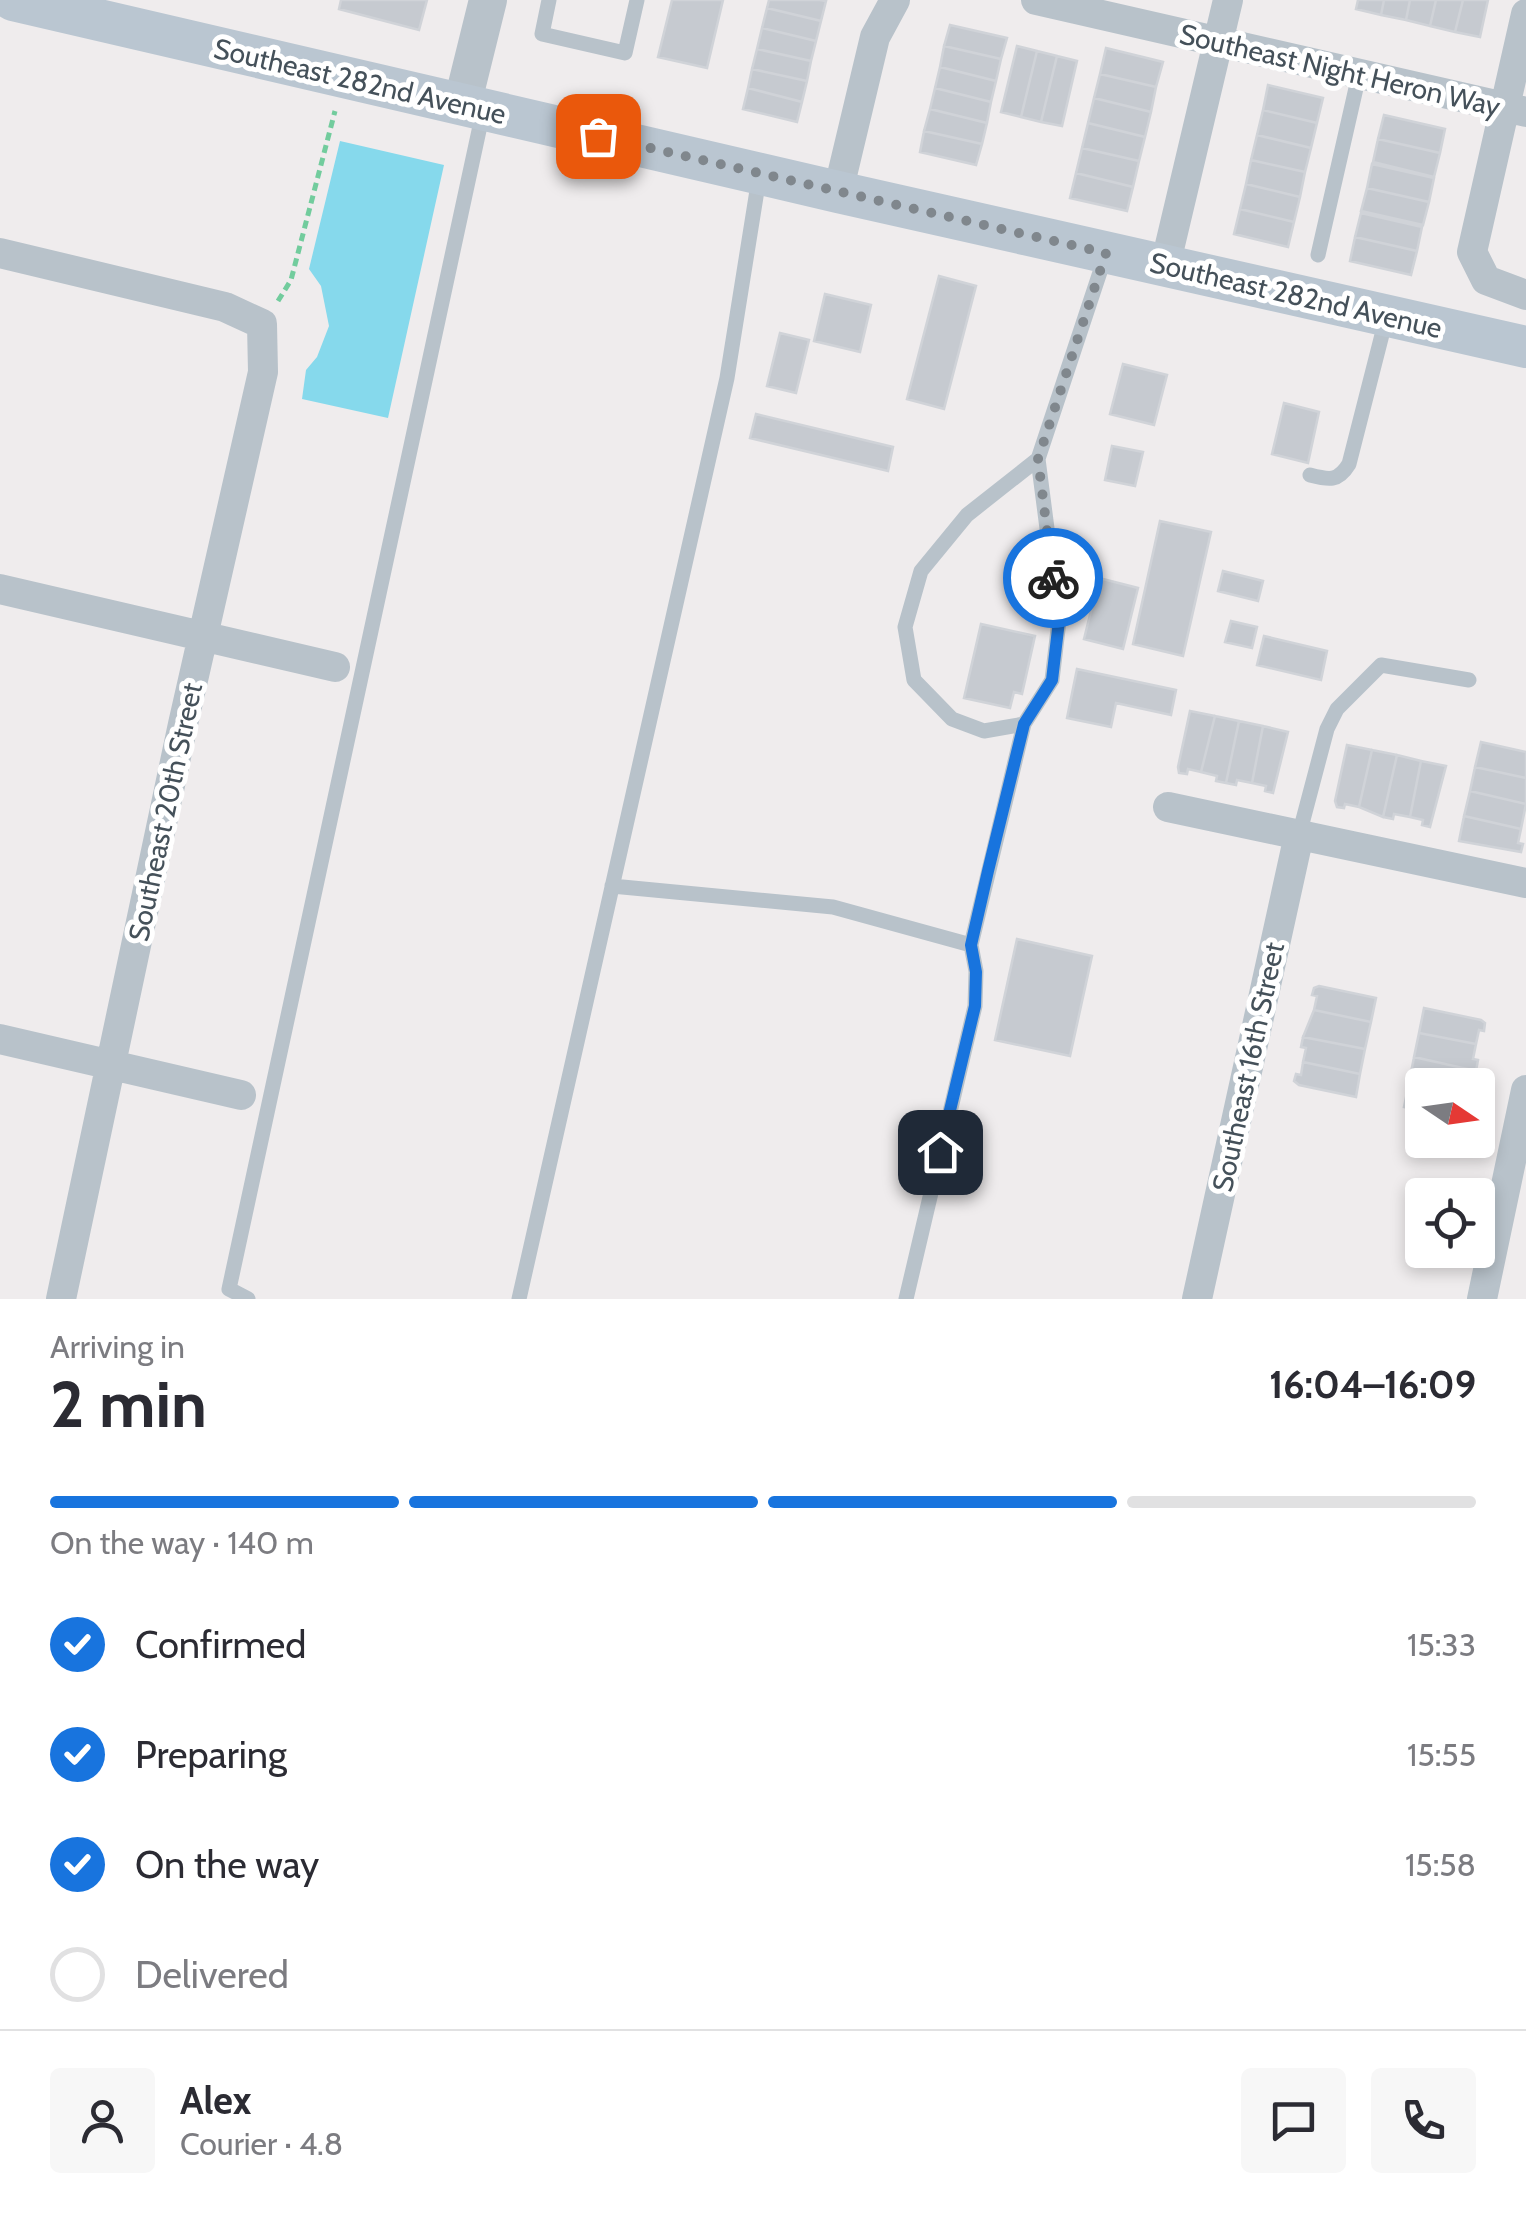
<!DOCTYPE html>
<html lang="en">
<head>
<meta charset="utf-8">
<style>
  body { margin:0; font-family:Cabin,sans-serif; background:#f7f7f7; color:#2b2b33; height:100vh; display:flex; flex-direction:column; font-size:38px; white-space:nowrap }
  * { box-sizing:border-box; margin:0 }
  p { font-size:32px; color:#7c7c81 }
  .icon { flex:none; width:55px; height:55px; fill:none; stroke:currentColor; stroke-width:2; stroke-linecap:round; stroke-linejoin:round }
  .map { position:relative; height:1299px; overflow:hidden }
  .sheet { display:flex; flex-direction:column; background:#fff; flex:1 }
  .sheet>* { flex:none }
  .needle { width:65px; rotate:103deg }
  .tools { position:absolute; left:1405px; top:1068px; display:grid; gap:20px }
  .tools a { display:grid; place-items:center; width:90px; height:90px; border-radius:10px; background:#fff; box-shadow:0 5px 15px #0003; font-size:50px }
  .pin { position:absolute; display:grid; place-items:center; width:85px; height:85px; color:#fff; margin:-42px; border-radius:20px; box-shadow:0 5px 15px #0006 }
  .courier { position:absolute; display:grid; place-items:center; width:100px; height:100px; margin:-50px; border:8px solid #1874de; border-radius:50%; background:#fff; color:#222; box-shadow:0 2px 12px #0007 }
  .headline em { font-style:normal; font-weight:700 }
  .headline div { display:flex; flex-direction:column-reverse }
  .headline { display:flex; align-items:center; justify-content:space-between; height:170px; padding:0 50px }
  h1 { font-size:65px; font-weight:700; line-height:75px }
  .bar { display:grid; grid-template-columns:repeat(4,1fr); gap:15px 10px; align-content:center; height:120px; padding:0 50px }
  .bar i { height:12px; border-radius:8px; background:#e1e1e2 }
  .bar .on { background:#1874de }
  .bar p { grid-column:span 4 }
  .line { display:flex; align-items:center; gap:25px; padding:0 50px; border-top:2px solid #e1e1e2 }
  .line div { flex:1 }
  .round { display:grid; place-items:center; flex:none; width:105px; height:105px; border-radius:10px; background:#f7f7f7 }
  ol { padding:0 50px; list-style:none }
  li { display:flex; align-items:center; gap:30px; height:110px }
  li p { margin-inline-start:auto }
  li .icon { padding:10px; border-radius:50%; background:#1874de; color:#fff; stroke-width:4 }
  li:last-child { color:#7c7c81 }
  li i { width:55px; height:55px; border:5px solid #e1e1e2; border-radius:50% }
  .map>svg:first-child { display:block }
  .water { fill:#86d9ec }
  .building { fill:#c6cad0; stroke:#d0d3d8; stroke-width:2.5 }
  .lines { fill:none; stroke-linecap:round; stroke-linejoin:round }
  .path { stroke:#72cc9d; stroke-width:5; stroke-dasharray:8 5; stroke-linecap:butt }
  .service { stroke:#b8c2ca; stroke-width:15 }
  .minor { stroke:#b8c2ca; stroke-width:30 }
  .tertiary { stroke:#b8c2ca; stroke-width:38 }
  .secondary { stroke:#bac6d1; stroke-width:42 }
  .done { stroke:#80878d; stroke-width:10; stroke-dasharray:0 18 }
  .route { stroke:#1874de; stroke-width:12 }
  .labels { text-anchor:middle; stroke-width:10; stroke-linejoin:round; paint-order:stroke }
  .street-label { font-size:28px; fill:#45515a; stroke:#fff }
</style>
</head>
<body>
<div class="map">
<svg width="1526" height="1299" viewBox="0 0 1526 1299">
  <rect width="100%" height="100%" fill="#efeced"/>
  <path class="water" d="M340 141 444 165 388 418 302 399 306 370 317 357 329 326 321 286 309 269Z"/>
  <path class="building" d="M341 0H427L419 30 339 9Z
    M672 0H723L707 68 658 57Z
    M769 0H820L826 1 821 21 767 8Z
    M1358 0H1384L1381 15 1356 9Z
    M1384 0H1410L1406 20 1381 15Z
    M1410 0H1436L1430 26 1406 20Z
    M1436 0H1463L1455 32 1430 26Z
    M1463 0H1488L1480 37 1455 32Z
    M767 8 821 21 816 41 762 28Z
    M950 25 1007 38 1001 59 944 46Z
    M762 28 816 41 811 61 757 49Z
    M944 46 1001 59 996 81 940 67Z
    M1017 46 1037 51 1021 117 1001 112Z
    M1106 48 1163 62 1156 87 1100 74Z
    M757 49 811 61 807 81 752 69Z
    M1037 51 1057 56 1041 122 1021 117Z
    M1057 56 1077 61 1062 126 1041 122Z
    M940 67 996 81 991 102 935 88Z
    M752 69 807 81 802 102 748 88Z
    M1100 74 1156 87 1151 112 1094 98Z
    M1268 85 1323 98 1317 123 1263 110Z
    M748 88 802 102 797 122 743 109Z
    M935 88 991 102 987 123 930 109Z
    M1094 98 1151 112 1145 137 1088 123Z
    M930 109 987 123 982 144 924 131Z
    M1263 110 1317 123 1311 148 1257 135Z
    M1384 115 1445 129 1440 153 1378 139Z
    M1088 123 1145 137 1139 161 1082 148Z
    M924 131 982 144 976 165 920 152Z
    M1257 135 1311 148 1305 172 1251 160Z
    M1378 139 1440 153 1434 177 1373 162Z
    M1082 148 1139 161 1133 187 1076 173Z
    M1251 160 1305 172 1300 197 1246 184Z
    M1372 164 1434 178 1429 202 1367 188Z
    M1076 173 1133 187 1127 211 1070 198Z
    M1246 184 1300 197 1294 222 1240 209Z
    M1367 188 1429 202 1423 225 1361 211Z
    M1240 209 1294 222 1288 247 1234 234Z
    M1361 213 1422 227 1417 251 1355 237Z
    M1355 237 1417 251 1411 275 1350 261Z
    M939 276 976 286 944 409 907 399Z
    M825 294 871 305 860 352 814 341Z
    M780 333 809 340 796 393 767 386Z
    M1123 364 1167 375 1154 425 1110 414Z
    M1284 403 1319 412 1308 463 1272 454Z
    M756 414 893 447 888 471 750 438Z
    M1112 446 1143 452 1135 486 1105 480Z
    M1160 521 1211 532 1183 656 1133 644Z
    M1223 571 1263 581 1258 601 1218 591Z
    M1099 578 1138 588 1123 649 1084 639Z
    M1231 621 1257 627 1252 648 1225 642Z
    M981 624 1035 636 1022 694 1014 692 1010 708 964 698Z
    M1264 636 1327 651 1321 680 1257 665Z
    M1077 669 1176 690 1171 715 1116 703 1111 727 1067 718Z
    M1190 711 1215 716 1201 772 1188 769 1187 774 1179 773 1178 767Z
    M1215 716 1239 721 1226 783 1216 781 1217 776 1201 772Z
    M1239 721 1263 726 1252 783 1237 780 1236 785 1226 783Z
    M1263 726 1288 732 1273 793 1265 791 1266 786 1252 783Z
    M1481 742 1526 752V778L1475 767Z
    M1347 745 1372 750 1359 807 1345 804 1344 808 1337 807 1335 801Z
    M1372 750 1397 755 1383 817 1359 807Z
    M1397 755 1421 761 1410 817 1394 814 1393 819 1383 817Z
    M1421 761 1446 766 1430 827 1422 825 1423 820 1410 817Z
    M1475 767 1526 778V804L1470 791Z
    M1470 791 1526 804 1521 829 1464 816Z
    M1464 816 1521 829 1518 843 1523 844 1521 852 1459 841Z
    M1017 939 1092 956 1070 1056 995 1040Z
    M1319 986 1376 998 1371 1022 1314 1010 1317 996 1312 995 1314 988Z
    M1424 1008 1481 1020 1485 1023 1484 1031 1479 1030 1476 1044 1419 1033Z
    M1314 1010 1371 1022 1365 1049 1303 1037Z
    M1419 1033 1476 1044 1473 1059 1478 1060 1476 1071 1414 1057Z
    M1303 1037 1365 1049 1360 1074 1303 1062 1306 1048 1301 1047Z
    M1414 1057 1476 1071 1474 1080 1469 1079 1468 1085 1409 1083Z
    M1303 1062 1360 1074 1356 1097 1299 1085 1294 1081 1296 1074 1301 1075Z
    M1409 1083 1422 1085V1111L1404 1107Z"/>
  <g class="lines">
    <path class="path" d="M278 301 291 280 335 111"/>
    <path class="service" d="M549 0 542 34 625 53 637 0
      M1318 255 1359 75
      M1038 459 967 515 921 571 905 627 914 680 952 719 984 731 1024 724 1052 680 1059 621 1038 459 1105 257
      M1310 475C1329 480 1338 482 1349 464L1386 319
      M1299 835 1327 729 1337 709 1381 665 1469 680
      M612 886 833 907 971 945
      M248 1299 229 1289 483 112
      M519 1299 727 378 759 178
      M906 1299 975 1006 976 971 971 945 1024 724"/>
    <path class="minor" d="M1036 0 1526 112
      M1526 14 1472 252 1486 280 1526 295
      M838 192 875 37 895 0
      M0 253 225 307 262 324 263 372 183 724 61 1299
      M1165 266 1228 0
      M0 589 335 667
      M1168 807 1526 883
      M0 1039 241 1095
      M1197 1299 1299 835
      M1482 1299 1526 1090"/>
    <path class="tertiary" d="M462 105 488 0"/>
    <path class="secondary" d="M13 0 838 192 1526 347"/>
  </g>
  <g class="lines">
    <path class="done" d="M598 136 1106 253 1038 459 1053 578"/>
    <path class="route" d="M940 1152 975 1006 976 972 971 945 988 871 1024 724 1052 680 1059 621 1053 578"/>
  </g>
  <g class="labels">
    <g class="street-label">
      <text transform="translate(1340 70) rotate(13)" y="10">Southeast Night Heron Way</text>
      <text transform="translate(360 81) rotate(13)" y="10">Southeast 282nd Avenue</text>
      <text transform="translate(1296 295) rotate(13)" y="10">Southeast 282nd Avenue</text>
      <text transform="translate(165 812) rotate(-78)" y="10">Southeast 20th Street</text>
      <text transform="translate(1248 1067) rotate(-78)" y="10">Southeast 16th Street</text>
    </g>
  </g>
</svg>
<div class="tools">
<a><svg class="needle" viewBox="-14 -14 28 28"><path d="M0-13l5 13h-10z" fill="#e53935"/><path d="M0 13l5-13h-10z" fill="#7c7c81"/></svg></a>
<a><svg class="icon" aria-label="locate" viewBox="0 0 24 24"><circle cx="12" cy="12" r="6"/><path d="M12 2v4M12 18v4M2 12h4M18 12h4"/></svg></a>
</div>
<div class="pin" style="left:598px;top:136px;background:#ea580c"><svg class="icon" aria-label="bag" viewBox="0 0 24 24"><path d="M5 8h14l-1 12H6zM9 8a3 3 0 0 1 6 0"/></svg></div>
<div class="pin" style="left:940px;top:1152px;background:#1f2937"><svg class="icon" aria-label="home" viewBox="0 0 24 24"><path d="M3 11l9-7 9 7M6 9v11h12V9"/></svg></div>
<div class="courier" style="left:1053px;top:578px"><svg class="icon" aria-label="bike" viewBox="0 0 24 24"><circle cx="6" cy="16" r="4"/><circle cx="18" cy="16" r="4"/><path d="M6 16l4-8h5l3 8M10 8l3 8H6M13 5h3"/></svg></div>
</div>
<section class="sheet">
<div class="headline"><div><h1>2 min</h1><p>Arriving in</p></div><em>16:04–16:09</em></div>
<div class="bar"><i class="on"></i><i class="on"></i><i class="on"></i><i></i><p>On the way · 140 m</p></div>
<ol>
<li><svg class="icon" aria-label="check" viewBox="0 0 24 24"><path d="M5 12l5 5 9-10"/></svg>Confirmed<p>15:33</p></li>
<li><svg class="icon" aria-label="check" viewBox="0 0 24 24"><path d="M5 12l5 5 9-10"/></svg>Preparing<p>15:55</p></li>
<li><svg class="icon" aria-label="check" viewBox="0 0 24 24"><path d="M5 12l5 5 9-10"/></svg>On the way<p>15:58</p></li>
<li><i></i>Delivered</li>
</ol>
<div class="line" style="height:180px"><a class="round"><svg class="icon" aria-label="person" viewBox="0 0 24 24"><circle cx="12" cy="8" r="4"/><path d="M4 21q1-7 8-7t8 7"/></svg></a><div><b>Alex</b><p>Courier · 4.8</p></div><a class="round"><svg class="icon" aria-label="chat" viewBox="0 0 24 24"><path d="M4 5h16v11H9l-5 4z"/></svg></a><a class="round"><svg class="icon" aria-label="phone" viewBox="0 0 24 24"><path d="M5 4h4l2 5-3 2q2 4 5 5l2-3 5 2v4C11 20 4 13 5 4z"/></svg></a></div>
</section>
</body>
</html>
